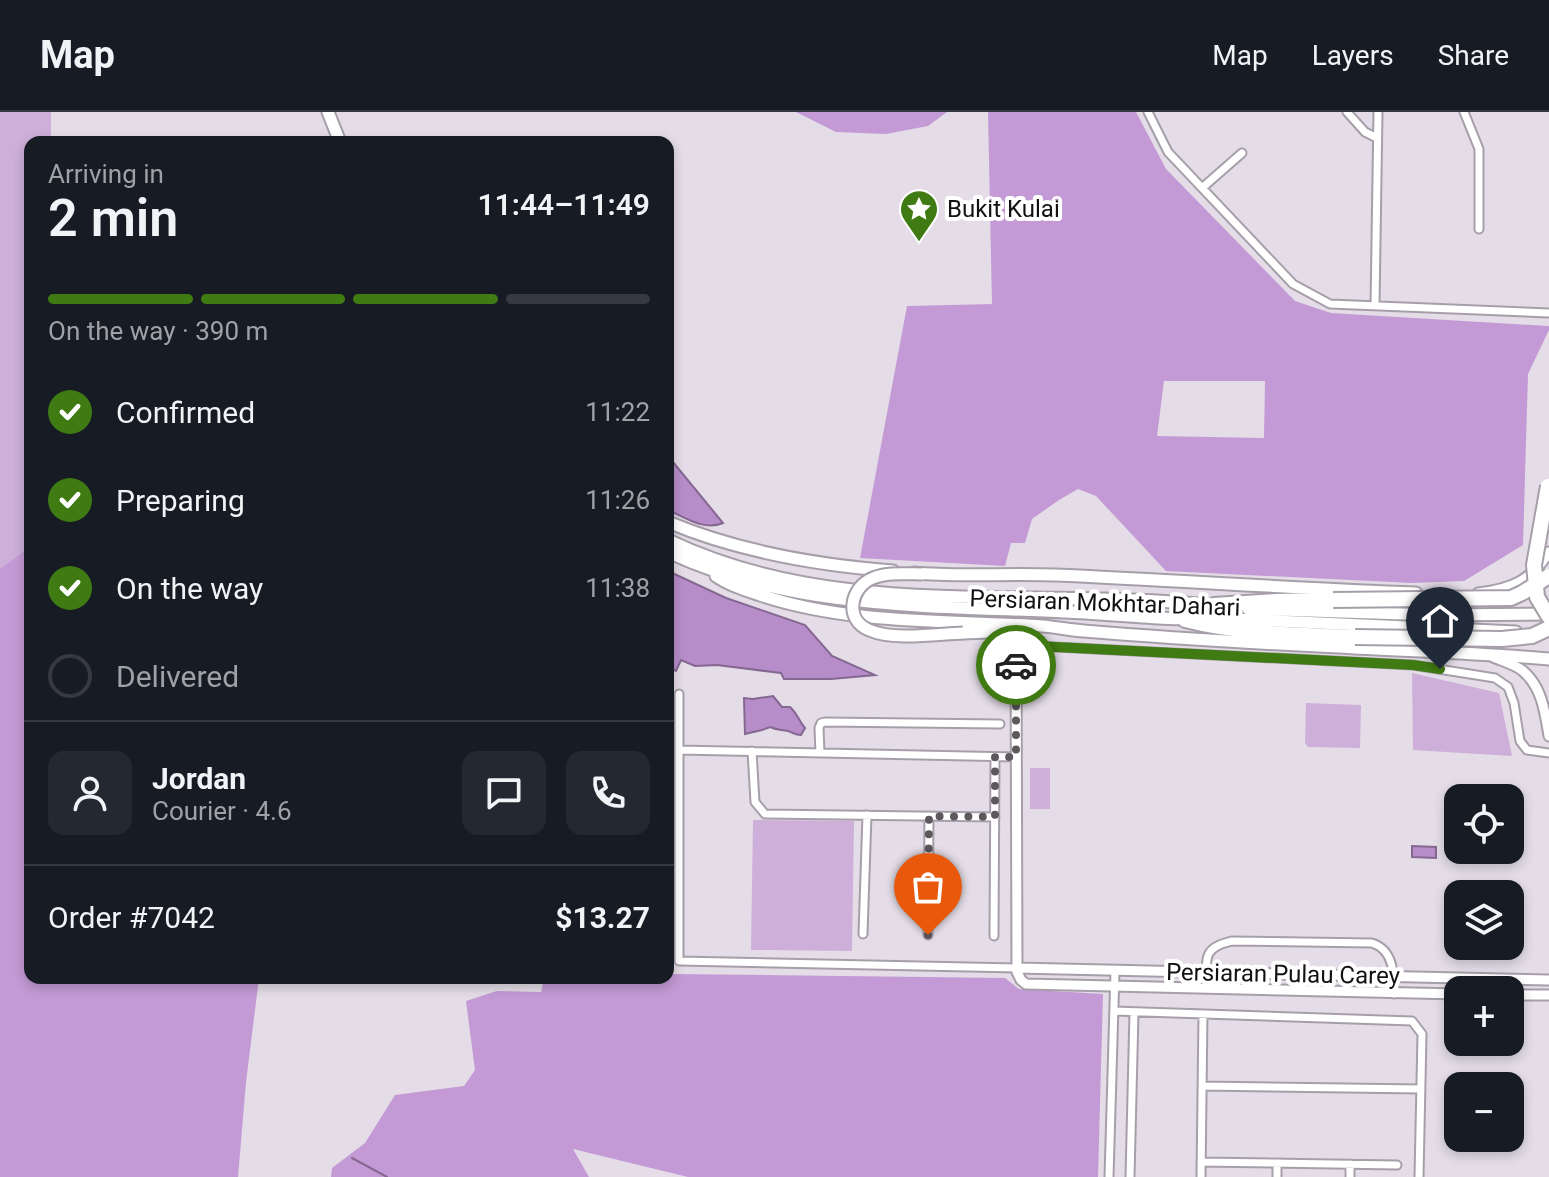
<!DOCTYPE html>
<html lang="en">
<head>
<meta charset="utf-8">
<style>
  body { margin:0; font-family:Roboto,sans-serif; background:#242831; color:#f1f3f6; height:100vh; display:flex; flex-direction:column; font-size:30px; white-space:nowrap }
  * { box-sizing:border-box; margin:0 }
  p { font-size:26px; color:#9ea1a6 }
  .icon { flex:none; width:44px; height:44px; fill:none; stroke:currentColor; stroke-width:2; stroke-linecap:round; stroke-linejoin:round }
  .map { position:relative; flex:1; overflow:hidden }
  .panel { position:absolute; left:24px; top:24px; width:650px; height:848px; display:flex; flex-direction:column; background:#171b24; border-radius:16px; box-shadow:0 4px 12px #0003 }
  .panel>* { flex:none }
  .buttons { position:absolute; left:1444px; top:672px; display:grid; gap:16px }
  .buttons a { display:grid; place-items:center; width:80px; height:80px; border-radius:16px; background:#171b24; box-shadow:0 4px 12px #0003; font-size:40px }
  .pin { position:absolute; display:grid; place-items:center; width:68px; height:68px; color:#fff; margin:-82px -34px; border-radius:50% 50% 50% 0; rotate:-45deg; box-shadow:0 0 8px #0007 }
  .pin .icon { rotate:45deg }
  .courier { position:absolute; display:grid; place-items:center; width:80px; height:80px; margin:-40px; border:6px solid #407a12; border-radius:50%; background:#fff; color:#222; box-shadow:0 2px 10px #0007 }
  .head em { font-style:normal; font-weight:600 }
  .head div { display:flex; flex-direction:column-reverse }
  .head { display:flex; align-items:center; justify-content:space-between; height:136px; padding:0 24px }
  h1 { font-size:52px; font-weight:600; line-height:60px }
  .bar { display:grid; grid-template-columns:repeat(4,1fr); gap:12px 8px; align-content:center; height:96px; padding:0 24px }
  .bar i { height:10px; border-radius:6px; background:#363941 }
  .bar .active { background:#407a12 }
  .bar p { grid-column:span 4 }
  .line { display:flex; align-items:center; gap:20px; padding:0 24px; border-top:2px solid #363941 }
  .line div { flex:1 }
  .round { display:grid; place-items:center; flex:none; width:84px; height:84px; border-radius:16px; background:#242831 }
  ol { padding:0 24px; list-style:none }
  li { display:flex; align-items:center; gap:24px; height:88px }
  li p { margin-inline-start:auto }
  li .icon { padding:8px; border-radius:50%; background:#407a12; color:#fff; stroke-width:4 }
  li:last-child { color:#9ea1a6 }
  li i { width:44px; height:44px; border:4px solid #363941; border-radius:50% }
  header { display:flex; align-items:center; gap:48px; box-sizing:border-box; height:112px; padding:0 40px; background:#171b24; border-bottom:2px solid #363941 }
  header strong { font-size:38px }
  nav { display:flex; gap:44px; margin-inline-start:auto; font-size:28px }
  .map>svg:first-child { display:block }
  .green { fill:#cdafda }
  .forest { fill:#c39ad5; fill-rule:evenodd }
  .water { fill:#b68dc8; stroke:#856892; stroke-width:2 }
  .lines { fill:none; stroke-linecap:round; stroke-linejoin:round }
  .stream { stroke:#856892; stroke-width:2 }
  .minor-casing { stroke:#a69fa9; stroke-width:11 }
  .tertiary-casing { stroke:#a69fa9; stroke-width:13 }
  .primary-casing { stroke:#a69fa9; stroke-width:15 }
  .motorway-casing { stroke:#a69fa9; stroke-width:18 }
  .minor { stroke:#fff; stroke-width:7 }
  .tertiary { stroke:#fff; stroke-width:9 }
  .primary { stroke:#fff; stroke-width:11 }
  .motorway { stroke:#fff; stroke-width:14 }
  .primary-bridge-casing { stroke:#a69fa9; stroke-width:15; stroke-linecap:butt }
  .motorway-bridge-casing { stroke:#a69fa9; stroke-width:18; stroke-linecap:butt }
  .primary-bridge { stroke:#fff; stroke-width:11 }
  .motorway-bridge { stroke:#fff; stroke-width:14 }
  .done { stroke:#5d585e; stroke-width:8; stroke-dasharray:0 14.4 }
  .route { stroke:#407a12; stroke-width:10 }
  .labels { text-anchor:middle; stroke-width:8; stroke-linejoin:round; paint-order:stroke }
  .poi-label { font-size:24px; fill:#141115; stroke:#fff; text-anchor:start }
  .street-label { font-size:24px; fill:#141115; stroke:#fff }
</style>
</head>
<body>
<header>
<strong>Map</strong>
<nav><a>Map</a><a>Layers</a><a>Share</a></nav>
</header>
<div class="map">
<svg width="1549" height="1065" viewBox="0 0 1549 1065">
  <rect width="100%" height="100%" fill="#e4dde7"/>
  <path class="green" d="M0 0H51V30H30V866L0 1065Z
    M1412 561 1499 581 1512 644 1413 638Z
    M1306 591 1361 593 1360 636 1308 635 1305 631Z
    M1030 656H1050V697H1030Z
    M753 708 854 709 852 839 751 838Z"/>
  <path class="forest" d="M796 0H947L928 14 886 22 836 20Z
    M988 0H1136L1166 57 1295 189 1331 201 1549 214V218L1528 262 1523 433 1464 469 1412 471 1166 459 1096 384 1078 377 1059 388 1032 407 1025 431H1011L1005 454 860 446 907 194 992 192ZM1164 269H1265L1264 326 1157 324Z
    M30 435V866H259L246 970 238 1065H0V457Z
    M668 765 672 862 1005 866 1019 877 1103 882 1098 1065H688L573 1037 589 1065H331L332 1056 365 1031 395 983 464 974 475 958 466 889 497 879 541 880 544 866H668Z"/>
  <path class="water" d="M668 344 723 411C704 419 686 406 668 398Z
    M668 459 726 486 805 513 832 544 875 563 831 567H784L781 561 717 553 695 554 681 548 676 559 668 555Z
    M773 584 782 595H790C798 602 798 608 805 616L801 623C795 623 794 621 788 619 781 617 779 619 770 615L762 618 745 622 744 586 753 587Z
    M1412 734 1436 735V746L1412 745Z"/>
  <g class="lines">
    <path class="stream" d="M352 1046 387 1065"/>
    <g class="minor-casing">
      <path id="minor" d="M1148 0 1168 40 1293 172 1330 192 1549 201
        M1347 0 1365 20 1377 26
        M1464 0 1479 37V117
        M1202 76 1242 41
        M1375 194 1378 0
        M1016 533 1413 553 1495 566 1508 575 1514 591 1520 629 1527 638 1549 641
        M679 582V849L1017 856
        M679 638 1016 645
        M752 639 755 690 765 702 995 705
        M820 641 819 616 821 611 825 610 1000 612
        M863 822 867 703
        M928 823 929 704
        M994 824 995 645
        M1207 876C1207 849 1200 836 1232 829L1372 831C1394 838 1394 862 1394 882
        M1114 899 1412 909 1422 922 1419 1065
        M1202 974 1421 977
        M1201 1050 1397 1053
        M1109 1065 1115 859
        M1130 1065 1134 900
        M1201 1065 1203 902
        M1277 1065V1051
        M1350 1065V1052"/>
    </g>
    <g class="tertiary-casing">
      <path id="tertiary" d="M1478 481C1511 477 1531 469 1549 440
        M1005 519 1016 533 1017 860 1021 868 1026 872 1458 882
        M1493 545C1502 549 1515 552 1523 559 1542 575 1545 600 1549 624
        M1017 856 1549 868
        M1510 883H1549"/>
    </g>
    <g class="primary-casing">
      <path id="primary" d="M328 0 340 30
        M668 410C739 440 816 453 893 459
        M668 428C841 511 1035 473 1219 494
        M668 440C791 498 932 494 1065 500 1114 502 1162 509 1211 506L1516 520
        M914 461C961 465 1008 461 1055 463 1175 468 1296 477 1416 481
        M716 464C729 473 745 478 760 483 850 513 948 508 1042 514 1056 515 1070 518 1084 519 1168 526 1253 531 1338 535 1408 539 1479 541 1549 547
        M1248 497 1437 503 1549 502
        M963 521 1015 519"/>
    </g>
    <g class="motorway-casing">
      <path id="motorway" d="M1214 493 1277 489 1333 488
        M1185 508C1240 522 1298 523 1355 525"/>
    </g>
    <use href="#minor" class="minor"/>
    <use href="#tertiary" class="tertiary"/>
    <use href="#primary" class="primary"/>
    <use href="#motorway" class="motorway"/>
    <g class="primary-bridge-casing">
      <path id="primary-bridge" d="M922 462C906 462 888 460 873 466 850 475 844 508 869 518 894 529 936 522 963 521"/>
    </g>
    <g class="motorway-bridge-casing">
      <path id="motorway-bridge" d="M1548 374 1534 453 1537 485 1549 505
        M1333 488 1511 486 1522 481 1549 464
        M1355 525 1502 527 1532 524 1549 516"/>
    </g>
    <use href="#primary-bridge" class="primary-bridge"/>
    <use href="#motorway-bridge" class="motorway-bridge"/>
  </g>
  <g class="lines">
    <path class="done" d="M928 823 929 704 995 705V645H1016V553"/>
    <path class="route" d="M1016 553V533L1413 553 1440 557"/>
  </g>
  <defs>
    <g id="sight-pin" transform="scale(2)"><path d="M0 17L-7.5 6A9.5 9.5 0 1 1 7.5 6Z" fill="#407a12" stroke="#fff"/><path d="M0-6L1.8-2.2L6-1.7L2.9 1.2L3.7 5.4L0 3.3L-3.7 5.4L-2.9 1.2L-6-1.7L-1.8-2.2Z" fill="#fff"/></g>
  </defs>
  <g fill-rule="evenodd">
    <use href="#sight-pin" x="919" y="97"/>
  </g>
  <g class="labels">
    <g class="poi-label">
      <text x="947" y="105">Bukit Kulai</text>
    </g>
    <g class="street-label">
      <text transform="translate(1105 491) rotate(2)" y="8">Persiaran Mokhtar Dahari</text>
      <text transform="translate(1283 862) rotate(1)" y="8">Persiaran Pulau Carey</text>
    </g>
  </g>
</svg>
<div class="buttons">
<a><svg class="icon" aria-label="locate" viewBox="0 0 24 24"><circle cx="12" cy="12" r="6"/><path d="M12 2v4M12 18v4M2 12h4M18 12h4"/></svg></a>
<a><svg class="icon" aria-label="layers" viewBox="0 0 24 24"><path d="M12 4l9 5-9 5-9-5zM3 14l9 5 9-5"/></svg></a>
<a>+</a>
<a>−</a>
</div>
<div class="pin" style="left:928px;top:823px;background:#ea580c"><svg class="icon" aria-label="bag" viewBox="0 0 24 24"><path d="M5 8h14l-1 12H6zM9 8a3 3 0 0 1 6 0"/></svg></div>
<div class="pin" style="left:1440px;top:557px;background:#1f2937"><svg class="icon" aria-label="home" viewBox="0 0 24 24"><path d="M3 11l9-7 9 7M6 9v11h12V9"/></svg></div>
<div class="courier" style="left:1016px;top:553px"><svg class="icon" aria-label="car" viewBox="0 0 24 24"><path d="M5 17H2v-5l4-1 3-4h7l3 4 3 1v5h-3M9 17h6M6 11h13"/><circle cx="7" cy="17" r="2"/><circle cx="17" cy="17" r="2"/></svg></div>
<section class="panel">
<div class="head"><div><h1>2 min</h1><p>Arriving in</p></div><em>11:44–11:49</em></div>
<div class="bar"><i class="active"></i><i class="active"></i><i class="active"></i><i></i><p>On the way · 390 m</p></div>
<ol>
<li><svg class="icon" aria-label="check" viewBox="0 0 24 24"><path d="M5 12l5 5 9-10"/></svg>Confirmed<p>11:22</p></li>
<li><svg class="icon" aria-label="check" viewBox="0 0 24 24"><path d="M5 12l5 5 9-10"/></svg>Preparing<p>11:26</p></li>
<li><svg class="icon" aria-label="check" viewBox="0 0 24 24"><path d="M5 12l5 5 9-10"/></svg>On the way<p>11:38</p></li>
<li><i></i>Delivered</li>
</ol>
<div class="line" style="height:144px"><a class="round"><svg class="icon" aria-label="person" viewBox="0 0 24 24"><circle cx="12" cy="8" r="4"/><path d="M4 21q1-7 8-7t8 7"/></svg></a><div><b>Jordan</b><p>Courier · 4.6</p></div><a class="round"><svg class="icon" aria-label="chat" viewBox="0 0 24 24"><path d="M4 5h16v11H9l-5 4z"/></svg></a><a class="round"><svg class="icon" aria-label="phone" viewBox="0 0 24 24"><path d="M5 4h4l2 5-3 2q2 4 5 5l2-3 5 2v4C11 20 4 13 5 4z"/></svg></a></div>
<div class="line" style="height:104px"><div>Order #7042</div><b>$13.27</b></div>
</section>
</div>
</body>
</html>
